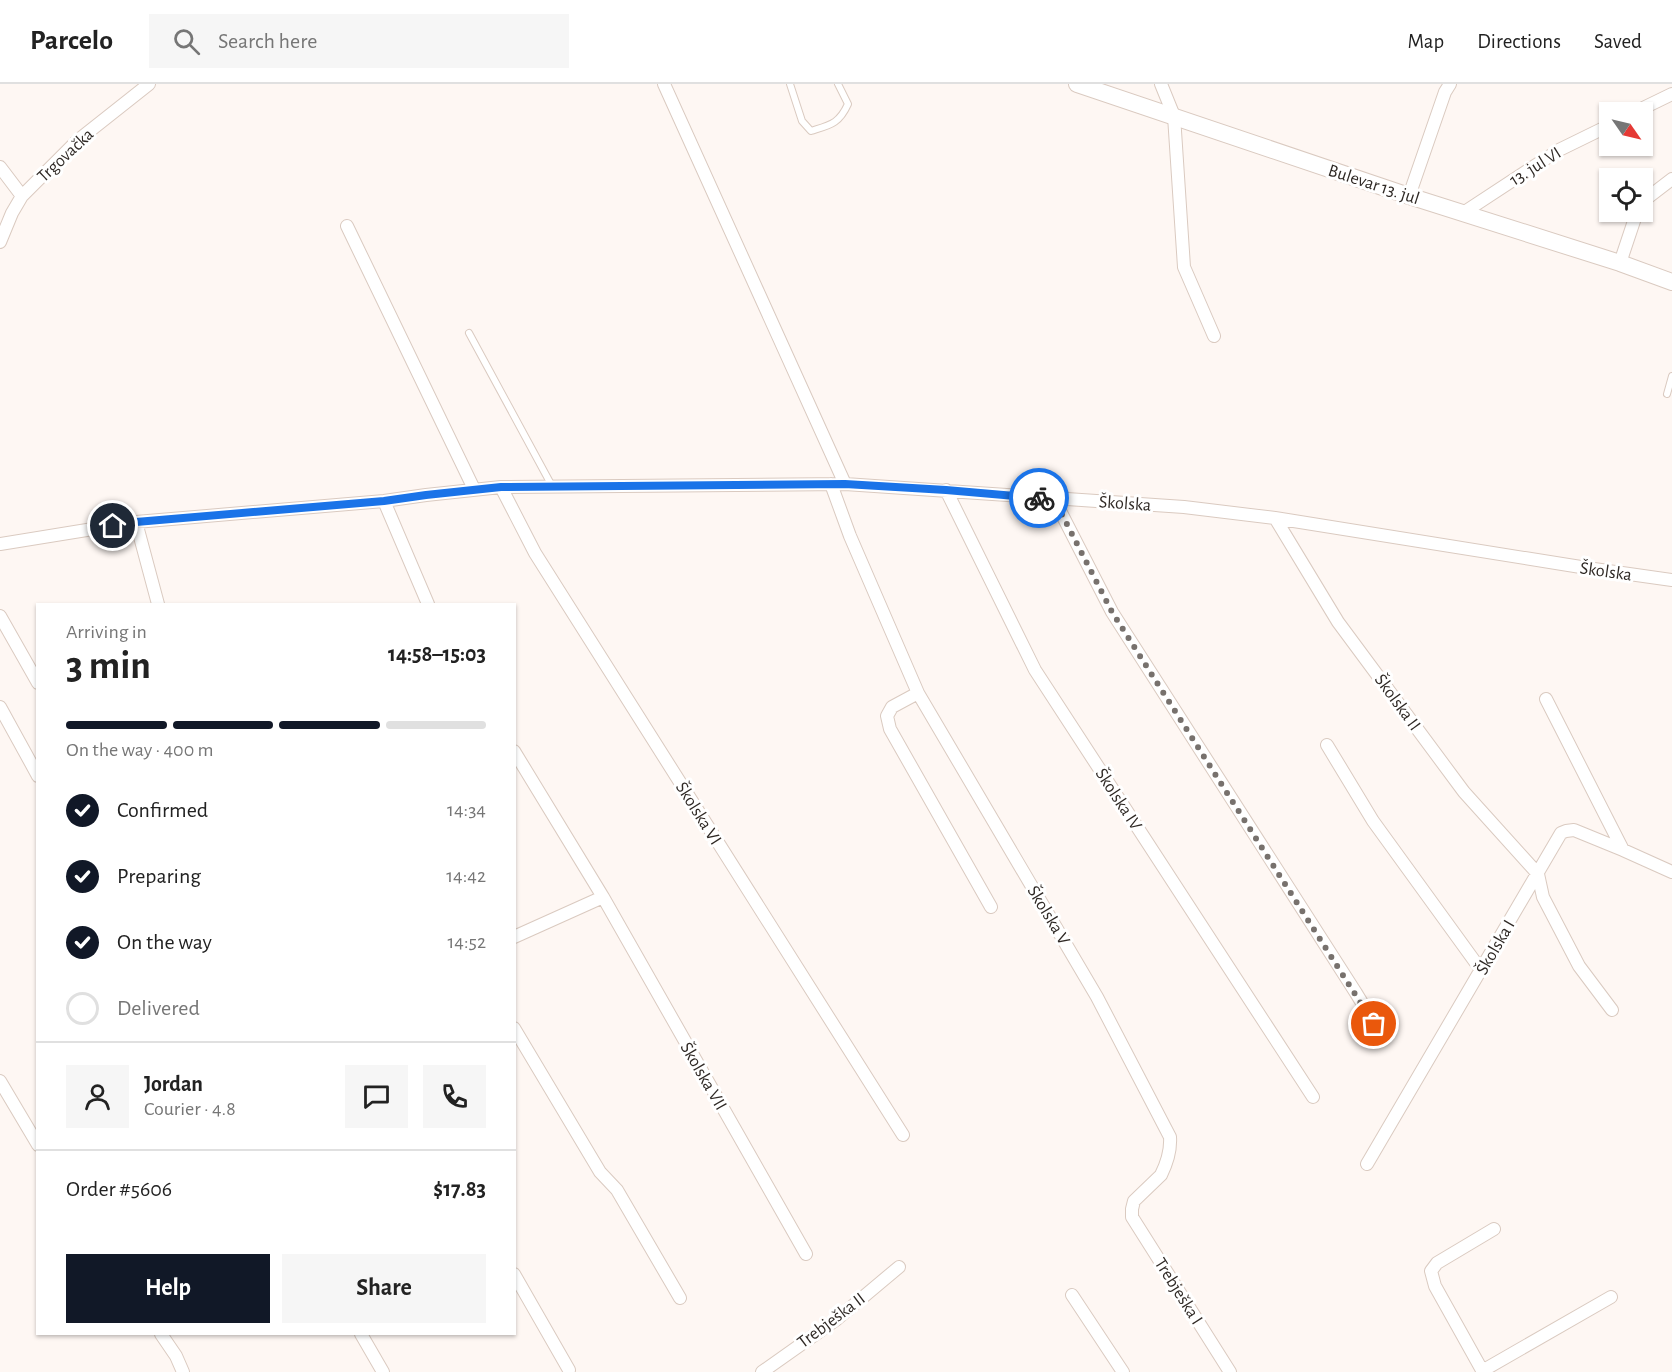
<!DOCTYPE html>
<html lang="en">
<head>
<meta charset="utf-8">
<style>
  body { margin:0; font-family:"Alegreya Sans",sans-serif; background:#f6f6f6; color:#222; height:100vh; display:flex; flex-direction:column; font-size:22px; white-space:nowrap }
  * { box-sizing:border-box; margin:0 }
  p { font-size:20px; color:#767676 }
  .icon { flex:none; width:33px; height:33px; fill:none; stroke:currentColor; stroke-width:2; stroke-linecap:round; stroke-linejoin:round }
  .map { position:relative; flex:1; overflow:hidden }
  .details { position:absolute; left:36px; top:519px; width:480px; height:732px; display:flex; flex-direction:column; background:#fff; border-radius:0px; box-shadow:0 2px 4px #0004 }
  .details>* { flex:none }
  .needle { width:39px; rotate:124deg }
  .controls { position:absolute; left:1599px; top:18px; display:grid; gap:12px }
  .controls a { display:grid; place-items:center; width:54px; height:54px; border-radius:0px; background:#fff; box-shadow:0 2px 4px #0004; font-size:30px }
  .pin { position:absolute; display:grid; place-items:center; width:51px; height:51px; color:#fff; margin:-26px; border:3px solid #fff; border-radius:50%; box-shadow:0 2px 6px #0007 }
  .courier { position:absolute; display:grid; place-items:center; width:60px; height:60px; margin:-30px; border:4px solid #1a73e8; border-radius:50%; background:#fff; color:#222; box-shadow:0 2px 8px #0007 }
  .overview em { font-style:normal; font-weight:700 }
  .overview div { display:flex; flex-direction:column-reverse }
  .overview { display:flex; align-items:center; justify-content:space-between; height:102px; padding:0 30px }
  h1 { font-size:39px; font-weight:700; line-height:45px }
  .bar { display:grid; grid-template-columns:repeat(4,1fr); gap:9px 6px; align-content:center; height:72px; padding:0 30px }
  .bar i { height:8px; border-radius:4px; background:#e0e0e0 }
  .bar .on { background:#111827 }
  .bar p { grid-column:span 4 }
  .line { display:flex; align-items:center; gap:15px; padding:0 30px; border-top:2px solid #e0e0e0 }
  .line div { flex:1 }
  .round { display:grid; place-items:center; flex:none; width:63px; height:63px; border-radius:0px; background:#f6f6f6 }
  ol { padding:0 30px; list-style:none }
  li { display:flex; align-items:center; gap:18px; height:66px }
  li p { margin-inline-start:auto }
  li .icon { padding:6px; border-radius:50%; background:#111827; color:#fff; stroke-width:4 }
  li:last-child { color:#767676 }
  li i { width:33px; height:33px; border:3px solid #e0e0e0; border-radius:50% }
  .button { display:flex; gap:12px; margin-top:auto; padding:12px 30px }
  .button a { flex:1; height:69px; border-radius:0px; background:#111827; color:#fff; font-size:24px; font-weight:700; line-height:69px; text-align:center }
  .button a+a { background:#f6f6f6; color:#222 }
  header { display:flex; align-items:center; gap:36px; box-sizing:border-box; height:84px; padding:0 30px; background:#fff; border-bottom:2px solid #e0e0e0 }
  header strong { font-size:28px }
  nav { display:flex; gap:33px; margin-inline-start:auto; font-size:21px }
  .search { width:420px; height:54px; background:#f6f6f6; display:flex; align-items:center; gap:15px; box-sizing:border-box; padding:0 21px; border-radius:0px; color:#767676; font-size:22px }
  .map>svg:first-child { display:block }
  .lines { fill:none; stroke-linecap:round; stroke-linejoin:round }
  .lane-casing { stroke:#dacac0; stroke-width:8 }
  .street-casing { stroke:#dacac0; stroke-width:14 }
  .secondary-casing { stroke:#dacac0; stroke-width:18 }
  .lane { stroke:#fff; stroke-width:6 }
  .street { stroke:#fff; stroke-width:12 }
  .secondary { stroke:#fff; stroke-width:16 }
  .done { stroke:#77716d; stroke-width:6; stroke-dasharray:0 10.8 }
  .route { stroke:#1a73e8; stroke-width:8 }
  .labels { text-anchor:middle; stroke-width:6; stroke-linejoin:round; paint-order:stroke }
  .street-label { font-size:18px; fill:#2f2925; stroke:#fff }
</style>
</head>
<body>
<header>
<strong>Parcelo</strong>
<div class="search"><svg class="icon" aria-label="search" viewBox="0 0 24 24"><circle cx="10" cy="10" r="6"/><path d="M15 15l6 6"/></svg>Search here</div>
<nav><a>Map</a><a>Directions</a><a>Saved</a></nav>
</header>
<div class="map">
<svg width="1672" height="1288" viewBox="0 0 1672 1288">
  <rect width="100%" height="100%" fill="#fef7f3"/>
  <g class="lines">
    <g class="lane-casing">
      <path id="lane" d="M790 0 802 37 811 47C830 41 839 40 848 20L838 0
        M469 249 552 402
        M1667 310 1672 292"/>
    </g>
    <g class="street-casing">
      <path id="street" d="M664 0 845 400
        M1161 0 1174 32 1184 183 1214 252
        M1635 28 1672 10
        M0 83 22 112
        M1409 112 1445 8 1450 0
        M1642 118 1672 95
        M1463 129 1559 66 1610 41
        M347 142 474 405
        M0 158 12 129 22 112 77 57 149 0
        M1620 179 1637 128
        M831 400 850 452 918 609 892 623 887 632 890 645 991 823
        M501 403 535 469 903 1051
        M946 406 1035 586 1313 1013
        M1054 415 1112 528 1356 909 1384 955
        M384 417 428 520
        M1275 434 1338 538 1464 708 1538 790 1543 813 1579 882 1612 926
        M136 438 158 520
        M0 460 136 438 384 417 426 411 501 403 845 400 1184 423 1275 434 1587 484 1672 496
        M0 532 38 599
        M918 609 1097 913 1170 1053C1171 1067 1167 1079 1161 1091L1134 1117 1132 1125V1133L1230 1288
        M1546 615 1623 766
        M0 623 38 692
        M1327 661 1373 737 1481 886
        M514 667 603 813 806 1170
        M514 853 603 813
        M514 944 600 1088 617 1106 680 1214
        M0 997 38 1061
        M1367 1080 1561 749 1566 747 1574 746 1623 766 1672 788
        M514 1190 569 1286
        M1072 1211 1123 1288
        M161 1250 176 1272 183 1288
        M361 1250 383 1288
        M1482 1287 1611 1213
        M762 1288 837 1235 899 1183
        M1483 1288 1435 1202 1431 1187 1437 1179 1494 1145"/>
    </g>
    <g class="secondary-casing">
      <path id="secondary" d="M1077 0 1409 112 1620 179 1672 198"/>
    </g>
    <use href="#lane" class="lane"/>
    <use href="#street" class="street"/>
    <use href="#secondary" class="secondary"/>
  </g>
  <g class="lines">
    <path class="done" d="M1039 414 1054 415 1112 528 1374 940"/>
    <path class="route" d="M113 442 136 438 384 417 426 411 501 403 845 400 946 406 1039 414"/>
  </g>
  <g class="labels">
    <g class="street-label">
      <text transform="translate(65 71) rotate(-43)" y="6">Trgovačka</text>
      <text transform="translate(1535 82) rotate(-32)" y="6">13. jul VI</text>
      <text transform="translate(1374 100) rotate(18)" y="6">Bulevar 13. jul</text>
      <text transform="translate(1125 419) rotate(4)" y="6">Školska</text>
      <text transform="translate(1606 487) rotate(8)" y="6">Školska</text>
      <text transform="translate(1398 618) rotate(54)" y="6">Školska II</text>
      <text transform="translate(1119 715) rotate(57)" y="6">Školska IV</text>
      <text transform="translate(699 729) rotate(58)" y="6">Školska VI</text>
      <text transform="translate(1049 831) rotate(59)" y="6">Školska V</text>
      <text transform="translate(1495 863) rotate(-60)" y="6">Školska I</text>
      <text transform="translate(704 992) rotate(60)" y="6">Školska VII</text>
      <text transform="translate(1179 1207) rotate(58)" y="6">Trebješka I</text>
      <text transform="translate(831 1236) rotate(-37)" y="6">Trebješka II</text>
    </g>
  </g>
</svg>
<div class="controls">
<a><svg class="needle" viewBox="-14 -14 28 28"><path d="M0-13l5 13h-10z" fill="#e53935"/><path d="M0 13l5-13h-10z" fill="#767676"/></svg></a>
<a><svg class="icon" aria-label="locate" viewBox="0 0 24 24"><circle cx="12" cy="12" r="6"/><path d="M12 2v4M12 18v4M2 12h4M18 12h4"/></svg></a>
</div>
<div class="pin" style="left:1374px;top:940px;background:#ea580c"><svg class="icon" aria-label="bag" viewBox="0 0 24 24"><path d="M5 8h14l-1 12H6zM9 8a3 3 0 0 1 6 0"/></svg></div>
<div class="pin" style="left:113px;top:442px;background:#1f2937"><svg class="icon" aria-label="home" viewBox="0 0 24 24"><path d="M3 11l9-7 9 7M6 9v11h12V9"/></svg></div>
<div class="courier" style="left:1039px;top:414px"><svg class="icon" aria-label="bike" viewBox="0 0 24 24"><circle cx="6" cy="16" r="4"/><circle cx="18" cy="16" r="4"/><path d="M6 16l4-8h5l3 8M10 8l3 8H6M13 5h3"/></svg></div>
<section class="details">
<div class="overview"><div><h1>3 min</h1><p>Arriving in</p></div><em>14:58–15:03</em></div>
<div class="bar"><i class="on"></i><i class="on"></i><i class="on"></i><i></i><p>On the way · 400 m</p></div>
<ol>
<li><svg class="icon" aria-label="check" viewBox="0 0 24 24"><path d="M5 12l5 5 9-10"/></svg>Confirmed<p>14:34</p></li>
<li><svg class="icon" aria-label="check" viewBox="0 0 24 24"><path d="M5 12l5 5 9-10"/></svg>Preparing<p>14:42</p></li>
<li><svg class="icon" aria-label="check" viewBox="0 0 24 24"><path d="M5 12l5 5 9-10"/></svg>On the way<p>14:52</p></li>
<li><i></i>Delivered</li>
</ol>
<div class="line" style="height:108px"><a class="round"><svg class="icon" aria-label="person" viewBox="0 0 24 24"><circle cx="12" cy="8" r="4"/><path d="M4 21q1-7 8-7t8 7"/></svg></a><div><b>Jordan</b><p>Courier · 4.8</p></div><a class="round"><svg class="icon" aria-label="chat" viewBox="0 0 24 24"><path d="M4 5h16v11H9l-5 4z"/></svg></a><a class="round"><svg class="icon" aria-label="phone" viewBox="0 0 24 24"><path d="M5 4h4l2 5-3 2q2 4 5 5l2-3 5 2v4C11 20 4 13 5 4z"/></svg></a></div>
<div class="line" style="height:78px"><div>Order #5606</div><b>$17.83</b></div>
<div class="button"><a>Help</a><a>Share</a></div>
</section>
</div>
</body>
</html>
